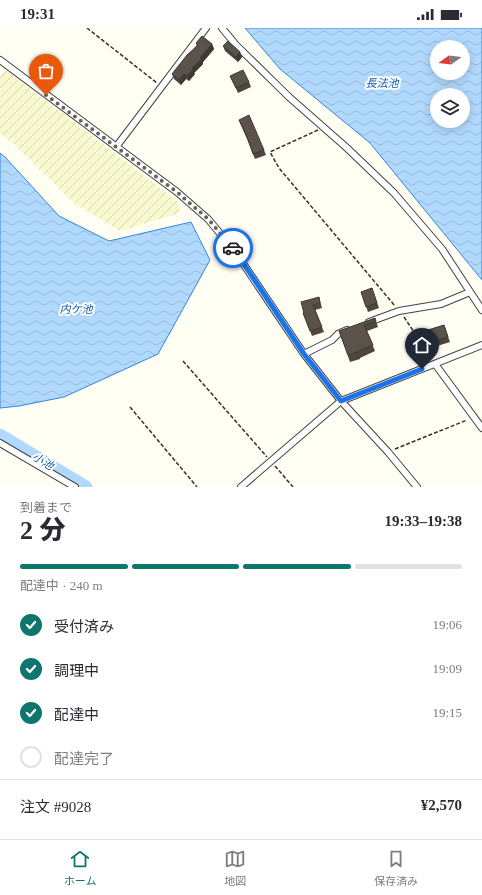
<!DOCTYPE html>
<html lang="ja">
<head>
<meta charset="utf-8">
<style>
  body { margin:0; font-family:"Times New Roman","Noto Sans JP",serif; background:#f7f7f7; color:#2b2b33; height:100vh; display:flex; flex-direction:column; font-size:15px; white-space:nowrap }
  * { box-sizing:border-box; margin:0 }
  p { font-size:13px; color:#7c7c81 }
  .icon { flex:none; width:22px; height:22px; fill:none; stroke:currentColor; stroke-width:2; stroke-linecap:round; stroke-linejoin:round }
  .map { position:relative; height:459px; overflow:hidden }
  .drawer { display:flex; flex-direction:column; background:#fff; flex:1 }
  .drawer>* { flex:none }
  .needle { width:26px; rotate:255deg }
  .fabs { position:absolute; left:430px; top:12px; display:grid; gap:8px }
  .fabs a { display:grid; place-items:center; width:40px; height:40px; border-radius:50%; background:#fff; box-shadow:0 2px 10px #0003; font-size:20px }
  .pin { position:absolute; display:grid; place-items:center; width:34px; height:34px; color:#fff; margin:-41px -17px; border-radius:50% 50% 50% 0; rotate:-45deg; box-shadow:0 0 4px #0007 }
  .pin .icon { rotate:45deg }
  .courier { position:absolute; display:grid; place-items:center; width:40px; height:40px; margin:-20px; border:3px solid #1a73e8; border-radius:50%; background:#fff; color:#222; box-shadow:0 1px 5px #0007 }
  .overview em { font-style:normal; font-weight:800 }
  .overview div { display:flex; flex-direction:column-reverse }
  .overview { display:flex; align-items:center; justify-content:space-between; height:68px; padding:0 20px }
  h1 { font-size:26px; font-weight:800; line-height:30px }
  .bar { display:grid; grid-template-columns:repeat(4,1fr); gap:6px 4px; align-content:center; height:48px; padding:0 20px }
  .bar i { height:5px; border-radius:3px; background:#e1e1e2 }
  .bar .active { background:#0f766e }
  .bar p { grid-column:span 4 }
  .line { display:flex; align-items:center; gap:10px; padding:0 20px; border-top:1px solid #e1e1e2 }
  .line div { flex:1 }
  ol { padding:0 20px; list-style:none }
  li { display:flex; align-items:center; gap:12px; height:44px }
  li p { margin-inline-start:auto }
  li .icon { padding:4px; border-radius:50%; background:#0f766e; color:#fff; stroke-width:4 }
  li:last-child { color:#7c7c81 }
  li i { width:22px; height:22px; border:2px solid #e1e1e2; border-radius:50% }
  .status { display:flex; justify-content:space-between; align-items:center; height:28px; padding:0 20px; background:#fff; direction:ltr }
  .status svg { height:11px; fill:currentColor }
  .tab-bar { display:flex; justify-content:space-around; align-items:center; height:56px; border-top:1px solid #e1e1e2; background:#fff; font-size:11px; color:#7c7c81 }
  .tab-bar a { display:grid; justify-items:center; gap:2px }
  .tab-bar .active { color:#0f766e }
  .map>svg:first-child { display:block }
  .farmland { fill:url(#farmland-furrows) }
  .water { fill:url(#water-waves); stroke:#2f86dd; fill-rule:evenodd }
  .lines { fill:none; stroke-linecap:round; stroke-linejoin:round }
  .river { stroke:#b1d9fd; stroke-width:13 }
  .street-casing { stroke:#434343; stroke-width:8 }
  .path { stroke:#323232; stroke-width:1.5; stroke-dasharray:4 2; stroke-linecap:butt }
  .street { stroke:#fff; stroke-width:6 }
  .wall { fill:#4d4740 }
  .shaded-wall { fill:#3f3934 }
  .building { fill:#5a524b; stroke:#3f3934 }
  .done { stroke:#64635f; stroke-width:4; stroke-dasharray:0 7.2 }
  .route { stroke:#1a73e8; stroke-width:5 }
  .labels { text-anchor:middle; stroke-width:4; stroke-linejoin:round; paint-order:stroke }
  .water-label { font-size:11px; font-style:italic; fill:#0958b2; stroke:#fff }
</style>
</head>
<body>
<div class="status"><b>19:31</b><svg viewBox="0 0 49 12"><path d="M0 12V9h3v3zM5 12V6h3v6zM10 12V3h3v9zM15 12V0h3v12zM26 1h20v11H26zM47 4h2v5h-2z"/></svg></div>
<div class="map">
<svg width="482" height="459" viewBox="0 0 482 459">
  <defs>
    <pattern id="farmland-furrows" width="10" height="10" patternUnits="userSpaceOnUse"><rect width="10" height="10" fill="#f9f9cf"/><path d="M-1 1l2-2M0 10L10 0M9 11l2-2" fill="none" stroke="#d4d4b1"/></pattern>
    <pattern id="water-waves" width="16" height="10" patternUnits="userSpaceOnUse"><rect width="16" height="10" fill="#b1d9fd"/><path d="M0 5q4-4 8 0t8 0" fill="none" stroke="#97b9d8"/></pattern>
  </defs>
  <rect width="100%" height="100%" fill="#fffef3"/>
  <path class="farmland" d="M6 42 178 174 180 185 120 203 74 175 15 117 0 105V49Z"/>
  <path class="water" d="M245 0H482V252L370 115 280 41ZM437 19H463V45H437ZM437 67H463V93H437Z
    M0 125 5 129 59 188 109 213 191 194 210 232 158 326 64 369 19 378 0 380Z"/>
  <g class="lines">
    <path class="river" d="M0 407 86 459"/>
    <g class="street-casing">
      <path id="street" d="M222 0 236 17 289 69 347 120 394 165 442 221 482 282
        M0 32 177 164 208 191 234 222 304 326 341 373 388 424 417 459
        M116 119 206 0
        M369 294 399 283 441 276 470 264
        M304 326 332 312 338 306 347 302
        M435 336 482 400
        M0 415 75 459
        M241 459 341 373 482 317"/>
    </g>
    <path class="path" d="M87 0 157 55
      M318 102 270 124 279 140 395 278
      M404 289 432 331
      M183 333 267 429
      M130 379 197 459
      M395 421 467 392
      M275 438 293 459"/>
    <use href="#street" class="street"/>
  </g>
  <path class="wall" d="M196 15 212 16 214 21 203 34V36L194 45 195 46 189 53 186 51 181 57 174 51 172 46 197 18Z
    M223 18 240 24 242 29 238 34 225 23Z
    M230 48 249 54 251 59 238 65Z
    M239 92 264 122 266 127 255 131 249 116Z
    M372 260 379 280 368 284 361 264Z
    M319 269 322 280 315 282 324 304 312 308 303 285Z
    M375 290 378 299 367 303 375 323 360 330V331L350 334 339 303Z
    M444 297 450 314 434 319 428 302Z"/>
  <path class="shaded-wall" d="M212 16 214 21 203 34V36L194 45 195 46 189 53 187 48 192 40Z
    M240 24 242 29 238 34 236 29Z
    M184 46 186 51 181 57 179 52Z"/>
  <path class="building" d="M202 8 212 16 200 30 202 31 192 40 193 41 187 48 184 46 179 52 172 46 187 27 198 17 196 15Z
    M228 13 240 24 236 29 223 18Z
    M243 42 249 54 236 60 230 48Z
    M249 87 264 122 253 126 248 111 239 92Z
    M372 260 377 275 366 279 361 264Z
    M319 269 320 275 313 277 322 299 310 303 303 285H304L301 274Z
    M375 290 376 293 364 297 373 317 357 324H358L348 327 339 303Z
    M444 297 448 309 432 314 428 302Z"/>
  <g class="lines">
    <path class="done" d="M46 67 177 164 208 191 233 220"/>
    <path class="route" d="M233 220 304 326 341 373 422 341"/>
  </g>
  <g class="labels">
    <g class="water-label">
      <text x="382" y="59">長法池</text>
      <text x="76" y="285">内ケ池</text>
      <text transform="translate(43 433) rotate(31)" y="4">小池</text>
    </g>
  </g>
</svg>
<div class="fabs">
<a><svg class="needle" viewBox="-14 -14 28 28"><path d="M0-13l5 13h-10z" fill="#e53935"/><path d="M0 13l5-13h-10z" fill="#7c7c81"/></svg></a>
<a><svg class="icon" aria-label="layers" viewBox="0 0 24 24"><path d="M12 4l9 5-9 5-9-5zM3 14l9 5 9-5"/></svg></a>
</div>
<div class="pin" style="left:46px;top:67px;background:#ea580c"><svg class="icon" aria-label="bag" viewBox="0 0 24 24"><path d="M5 8h14l-1 12H6zM9 8a3 3 0 0 1 6 0"/></svg></div>
<div class="pin" style="left:422px;top:341px;background:#1f2937"><svg class="icon" aria-label="home" viewBox="0 0 24 24"><path d="M3 11l9-7 9 7M6 9v11h12V9"/></svg></div>
<div class="courier" style="left:233px;top:220px"><svg class="icon" aria-label="car" viewBox="0 0 24 24"><path d="M5 17H2v-5l4-1 3-4h7l3 4 3 1v5h-3M9 17h6M6 11h13"/><circle cx="7" cy="17" r="2"/><circle cx="17" cy="17" r="2"/></svg></div>
</div>
<section class="drawer">
<div class="overview"><div><h1>2 分</h1><p>到着まで</p></div><em>19:33–19:38</em></div>
<div class="bar"><i class="active"></i><i class="active"></i><i class="active"></i><i></i><p>配達中 · 240 m</p></div>
<ol>
<li><svg class="icon" aria-label="check" viewBox="0 0 24 24"><path d="M5 12l5 5 9-10"/></svg>受付済み<p>19:06</p></li>
<li><svg class="icon" aria-label="check" viewBox="0 0 24 24"><path d="M5 12l5 5 9-10"/></svg>調理中<p>19:09</p></li>
<li><svg class="icon" aria-label="check" viewBox="0 0 24 24"><path d="M5 12l5 5 9-10"/></svg>配達中<p>19:15</p></li>
<li><i></i>配達完了</li>
</ol>
<div class="line" style="height:52px"><div>注文 #9028</div><b>¥2,570</b></div>
</section>
<nav class="tab-bar">
<a class="active"><svg class="icon" aria-label="home" viewBox="0 0 24 24"><path d="M3 11l9-7 9 7M6 9v11h12V9"/></svg>ホーム</a>
<a><svg class="icon" aria-label="map" viewBox="0 0 24 24"><path d="M3 6l6-2 6 2 6-2v14l-6 2-6-2-6 2zM9 4v14M15 6v14"/></svg>地図</a>
<a><svg class="icon" aria-label="saved" viewBox="0 0 24 24"><path d="M7 4h10v16l-5-4-5 4z"/></svg>保存済み</a>
</nav>
</body>
</html>
